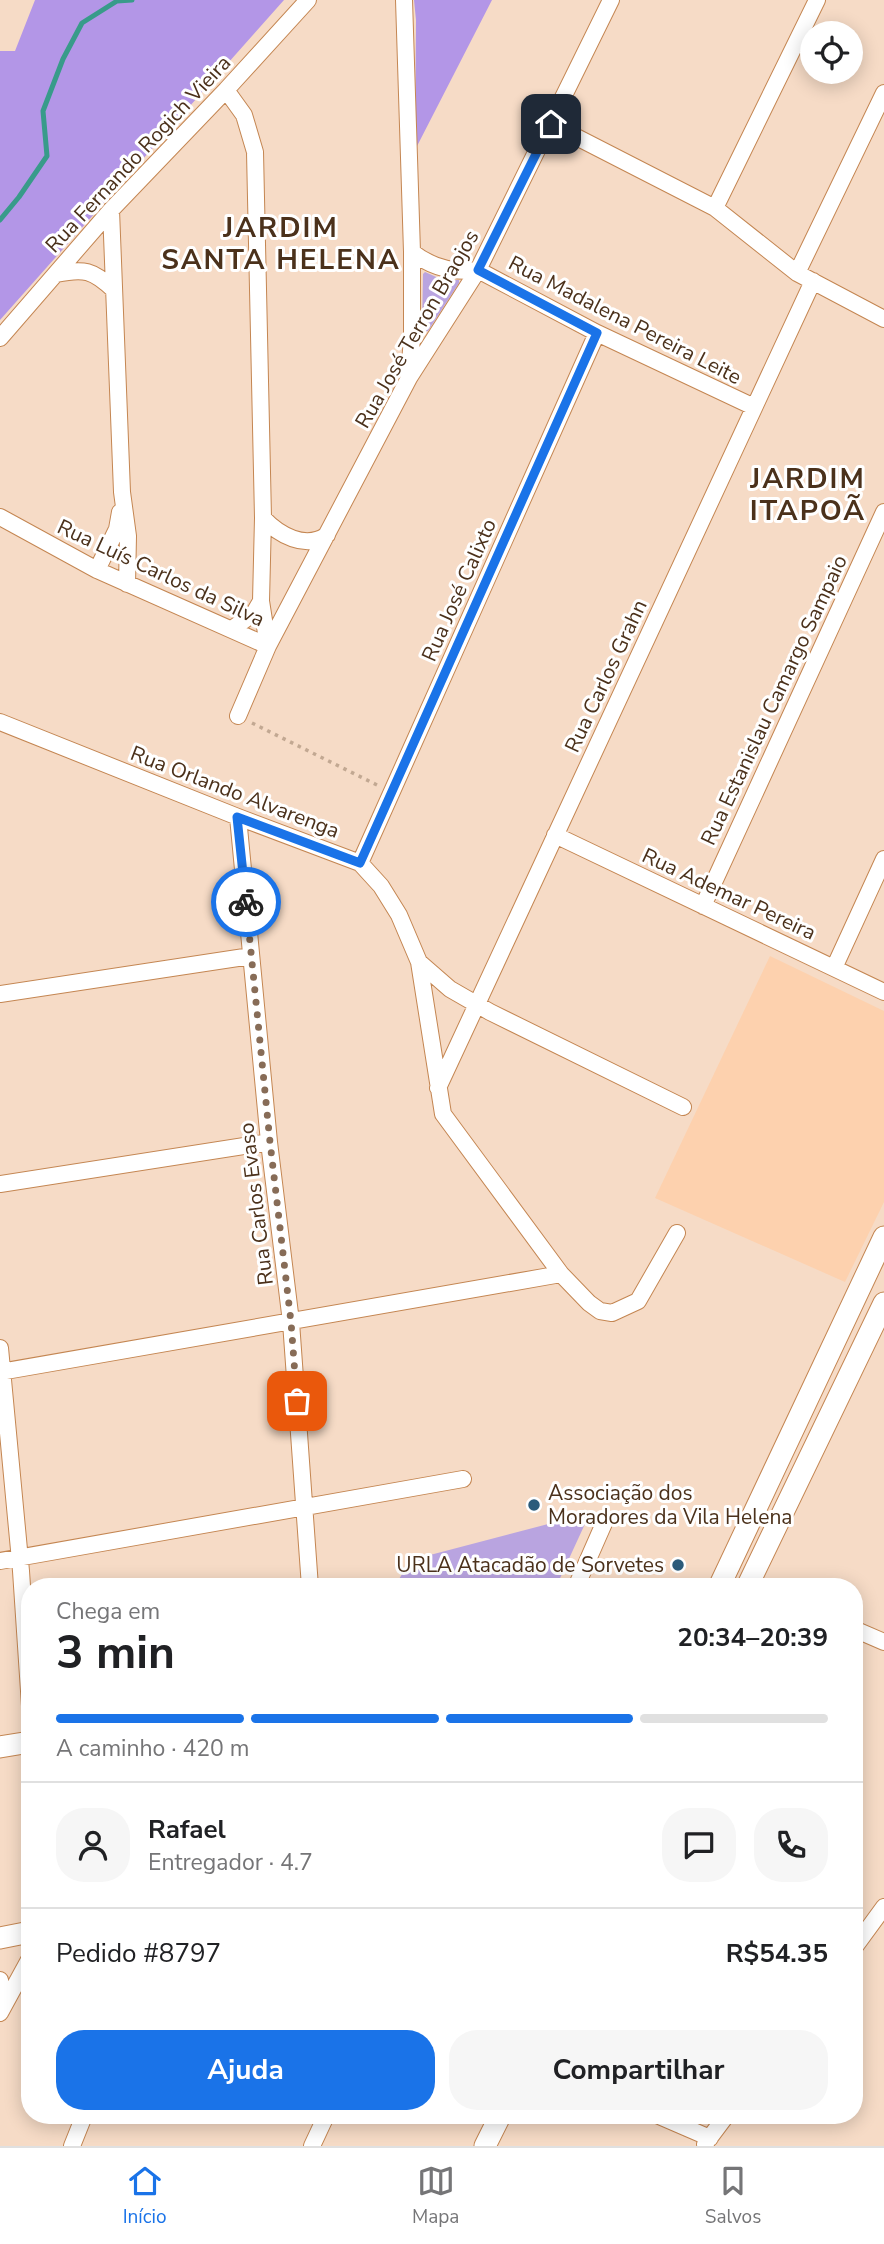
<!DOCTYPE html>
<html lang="pt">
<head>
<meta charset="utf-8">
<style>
  body { margin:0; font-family:"Nunito Sans",sans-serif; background:#f6f6f6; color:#202124; height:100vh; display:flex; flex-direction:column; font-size:26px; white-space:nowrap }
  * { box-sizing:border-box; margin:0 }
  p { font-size:23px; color:#757577 }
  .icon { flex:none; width:38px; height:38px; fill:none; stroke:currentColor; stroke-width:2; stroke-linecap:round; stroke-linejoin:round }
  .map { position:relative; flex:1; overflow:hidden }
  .side { position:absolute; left:21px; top:1578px; width:842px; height:546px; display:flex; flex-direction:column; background:#fff; border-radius:28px; box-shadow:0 4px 18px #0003 }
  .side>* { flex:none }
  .buttons { position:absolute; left:800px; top:21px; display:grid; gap:14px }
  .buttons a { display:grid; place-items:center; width:63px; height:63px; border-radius:50%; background:#fff; box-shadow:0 4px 18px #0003; font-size:35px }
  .pin { position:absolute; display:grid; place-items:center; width:60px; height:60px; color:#fff; margin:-30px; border-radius:14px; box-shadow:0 4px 10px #0006 }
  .courier { position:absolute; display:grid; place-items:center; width:70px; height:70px; margin:-35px; border:5px solid #1a73e8; border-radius:50%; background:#fff; color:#222; box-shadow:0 2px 9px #0007 }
  .overview em { font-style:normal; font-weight:700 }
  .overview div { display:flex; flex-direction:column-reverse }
  .overview { display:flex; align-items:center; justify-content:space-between; height:119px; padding:0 35px }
  h1 { font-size:46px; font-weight:700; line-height:52px }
  .bar { display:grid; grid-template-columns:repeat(4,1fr); gap:10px 7px; align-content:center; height:84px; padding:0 35px }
  .bar i { height:9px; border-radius:5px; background:#e0e0e0 }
  .bar .active { background:#1a73e8 }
  .bar p { grid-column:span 4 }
  .line { display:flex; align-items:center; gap:18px; padding:0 35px; border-top:2px solid #e0e0e0 }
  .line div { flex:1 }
  .round { display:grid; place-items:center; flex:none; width:74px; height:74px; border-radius:28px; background:#f6f6f6 }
  .button { display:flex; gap:14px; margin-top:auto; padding:14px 35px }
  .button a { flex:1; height:80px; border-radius:28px; background:#1a73e8; color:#fff; font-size:28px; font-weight:700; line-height:80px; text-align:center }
  .button a+a { background:#f6f6f6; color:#202124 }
  .tabs { display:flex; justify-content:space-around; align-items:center; height:98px; border-top:2px solid #e0e0e0; background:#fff; font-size:19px; color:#757577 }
  .tabs a { display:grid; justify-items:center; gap:4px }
  .tabs .active { color:#1a73e8 }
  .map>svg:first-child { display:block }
  .built { fill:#fdd1ae }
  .green { fill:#b9a4e0 }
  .forest { fill:#b396e7 }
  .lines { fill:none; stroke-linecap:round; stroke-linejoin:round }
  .stream { stroke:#389b8a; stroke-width:5 }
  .minor-casing { stroke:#c48652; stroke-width:18 }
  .tertiary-casing { stroke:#c48652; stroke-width:23 }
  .path { stroke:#c2a892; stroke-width:3.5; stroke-dasharray:3.5 5; stroke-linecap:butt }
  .minor { stroke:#fff; stroke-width:16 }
  .tertiary { stroke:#fff; stroke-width:21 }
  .done { stroke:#876c57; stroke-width:7; stroke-dasharray:0 12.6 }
  .route { stroke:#1a73e8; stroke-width:9 }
  .poi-dot { fill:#2c5b7a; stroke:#fff; stroke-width:2.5 }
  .labels { text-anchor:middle; stroke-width:6; stroke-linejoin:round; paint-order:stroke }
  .street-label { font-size:21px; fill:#4b311b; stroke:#fff }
  .poi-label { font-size:21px; fill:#4b311b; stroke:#fff; text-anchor:start }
  .district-label { font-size:28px; font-weight:bold; letter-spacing:2px; fill:#4b311b; stroke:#fff }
</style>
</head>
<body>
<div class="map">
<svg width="884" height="2146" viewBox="0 0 884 2146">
  <rect width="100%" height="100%" fill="#f6dbc6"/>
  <path class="built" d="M770 956 884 1011V1202L845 1282 655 1198Z"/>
  <path class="green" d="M425 272 443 280H459V283L428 331 425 332 422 329 423 274Z
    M590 1513 556 1587H394L411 1560Z"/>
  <path class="forest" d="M35 0H284L0 320V51H15Z
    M414 0H492L415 150 416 20Z"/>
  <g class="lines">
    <path class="stream" d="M0 220 19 197 47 156 43 111 63 59 82 23 117 1 132 0"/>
    <g class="minor-casing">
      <path id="minor" d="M404 0 412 252V338L409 375
        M226 90 244 115 255 152 263 518 261 601 268 646
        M551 124 715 208 797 273 884 319
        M715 208 817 0
        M111 210 122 492 128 536 127 584
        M412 252C432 268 453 273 478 270
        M478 270 597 333 754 407
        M797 273 884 93
        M56 274C84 268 93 270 114 290
        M0 338 111 210 226 90 308 0
        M0 517 97 570 268 646
        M263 518C279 535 305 550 327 535
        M97 570 117 529 120 512
        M232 629 254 613 261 601
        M238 716 268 646 409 378 478 270 611 0
        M0 722 238 817 360 863 381 886 399 915 419 962 443 1114 561 1274 589 1303 600 1311 612 1313 638 1301 677 1233
        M238 817 269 1142 291 1322 310 1587
        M555 835 884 992
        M360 863 597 333
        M703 906 884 512
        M419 962 450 989 490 1012 683 1107
        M834 968 884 859
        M0 994 251 956
        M438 1088 813 281
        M0 1184 269 1142
        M0 1348 21 1571 30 1706
        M0 1372 561 1274
        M0 1561 463 1479
        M576 1587 605 1521
        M854 1629 884 1642
        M854 1948 884 1907
        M0 1980 2 1997 0 2009
        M0 2013 30 1958
        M659 2116 710 2138
        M705 2144 726 2116
        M72 2146 84 2116
        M312 2146 326 2116"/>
    </g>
    <g class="tertiary-casing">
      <path id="tertiary" d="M719 1587 884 1237
        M747 1587 884 1303
        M0 1747 30 1742
        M0 1938 30 1932
        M485 2146 500 2116"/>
    </g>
    <path class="path" d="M252 723 377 785"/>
    <use href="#minor" class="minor"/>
    <use href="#tertiary" class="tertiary"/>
  </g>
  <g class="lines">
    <path class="done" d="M246 902 270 1142 291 1322 297 1401"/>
    <path class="route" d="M246 902 237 817 360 863 597 333 478 270 551 124"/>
  </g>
  <g class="poi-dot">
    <circle cx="534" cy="1505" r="7"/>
    <circle cx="678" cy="1565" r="7"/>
  </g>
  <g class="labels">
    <g class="street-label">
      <text transform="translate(138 154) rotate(-47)" y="7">Rua Fernando Rogich Vieira</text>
      <text transform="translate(625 320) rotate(27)" y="7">Rua Madalena Pereira Leite</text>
      <text transform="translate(417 329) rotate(-60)" y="7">Rua José Terron Braojos</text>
      <text transform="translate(161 573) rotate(25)" y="7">Rua Luís Carlos da Silva</text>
      <text transform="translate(459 590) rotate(-66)" y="7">Rua José Calixto</text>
      <text transform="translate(606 676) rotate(-65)" y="7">Rua Carlos Grahn</text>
      <text transform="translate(774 700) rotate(-65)" y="7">Rua Estanislau Camargo Sampaio</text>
      <text transform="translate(235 792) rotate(21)" y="7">Rua Orlando Alvarenga</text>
      <text transform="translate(729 894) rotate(25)" y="7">Rua Ademar Pereira</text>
      <text transform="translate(256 1204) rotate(-97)" y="7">Rua Carlos Evaso</text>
    </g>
    <g class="poi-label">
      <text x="548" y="1500">Associação dos<tspan x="548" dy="24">Moradores da Vila Helena</tspan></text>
      <text x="664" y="1572" text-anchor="end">URLA Atacadão de Sorvetes</text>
    </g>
    <g class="district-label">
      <text x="281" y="237">JARDIM<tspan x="281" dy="32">SANTA HELENA</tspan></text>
      <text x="808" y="488">JARDIM<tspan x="808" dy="32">ITAPOÃ</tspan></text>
    </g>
  </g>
</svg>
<div class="buttons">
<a><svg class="icon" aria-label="locate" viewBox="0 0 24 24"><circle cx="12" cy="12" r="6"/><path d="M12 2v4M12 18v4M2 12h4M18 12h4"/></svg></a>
</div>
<div class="pin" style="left:297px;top:1401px;background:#ea580c"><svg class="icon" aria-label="bag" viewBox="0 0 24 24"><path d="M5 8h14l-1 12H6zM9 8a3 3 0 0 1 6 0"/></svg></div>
<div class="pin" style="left:551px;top:124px;background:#1f2937"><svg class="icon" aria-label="home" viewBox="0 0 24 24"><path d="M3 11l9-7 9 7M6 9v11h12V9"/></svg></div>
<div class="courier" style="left:246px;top:902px"><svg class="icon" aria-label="bike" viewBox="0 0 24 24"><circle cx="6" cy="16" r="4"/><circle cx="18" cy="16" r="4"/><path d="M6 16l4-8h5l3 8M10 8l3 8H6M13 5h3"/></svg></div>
<section class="side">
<div class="overview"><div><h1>3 min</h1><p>Chega em</p></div><em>20:34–20:39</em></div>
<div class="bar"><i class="active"></i><i class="active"></i><i class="active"></i><i></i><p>A caminho · 420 m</p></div>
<div class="line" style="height:126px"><a class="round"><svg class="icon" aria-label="person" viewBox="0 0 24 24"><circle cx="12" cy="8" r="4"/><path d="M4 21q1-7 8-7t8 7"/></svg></a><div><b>Rafael</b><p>Entregador · 4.7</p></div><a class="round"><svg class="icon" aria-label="chat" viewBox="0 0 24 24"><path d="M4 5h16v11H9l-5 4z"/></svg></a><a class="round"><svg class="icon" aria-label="phone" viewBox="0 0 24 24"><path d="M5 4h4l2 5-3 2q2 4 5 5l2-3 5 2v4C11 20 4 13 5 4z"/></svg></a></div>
<div class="line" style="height:91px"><div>Pedido #8797</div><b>R$54.35</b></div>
<div class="button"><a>Ajuda</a><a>Compartilhar</a></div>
</section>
</div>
<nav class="tabs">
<a class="active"><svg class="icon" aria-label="home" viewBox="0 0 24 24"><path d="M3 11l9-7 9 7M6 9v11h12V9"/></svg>Início</a>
<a><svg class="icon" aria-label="map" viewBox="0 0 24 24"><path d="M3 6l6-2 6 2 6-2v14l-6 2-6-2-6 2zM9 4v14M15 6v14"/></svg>Mapa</a>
<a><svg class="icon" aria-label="saved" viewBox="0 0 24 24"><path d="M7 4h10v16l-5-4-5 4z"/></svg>Salvos</a>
</nav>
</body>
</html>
